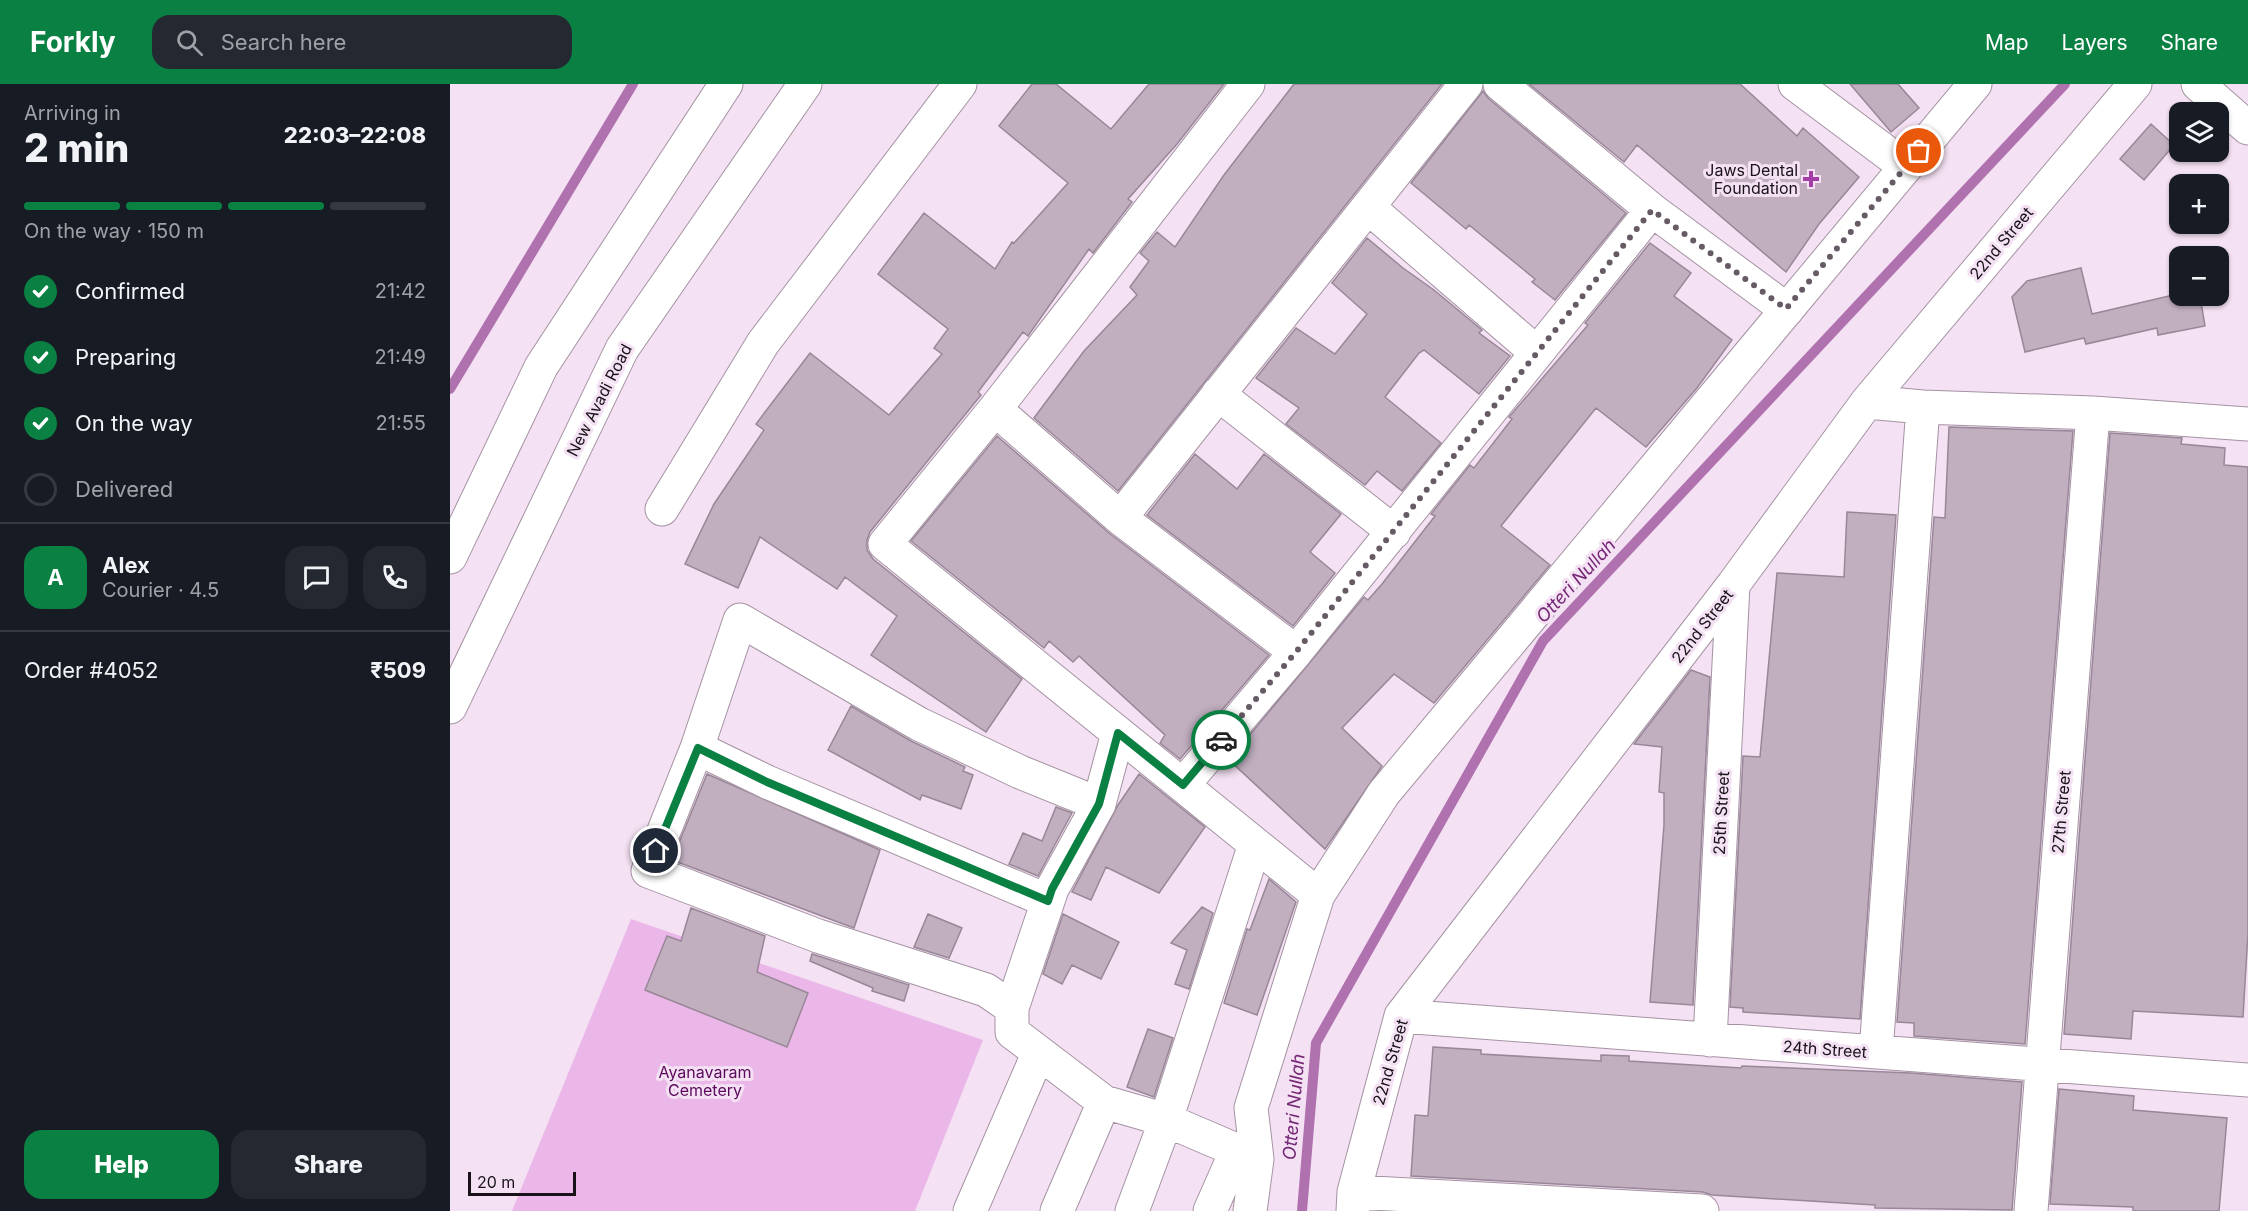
<!DOCTYPE html>
<html lang="en">
<head>
<meta charset="utf-8">
<style>
  body { margin:0; font-family:Inter,sans-serif; background:#242831; color:#f1f3f6; height:100vh; display:flex; flex-direction:column; font-size:22px; white-space:nowrap }
  * { box-sizing:border-box; margin:0 }
  p { font-size:20px; color:#9ea1a6 }
  .icon { flex:none; width:33px; height:33px; fill:none; stroke:currentColor; stroke-width:2; stroke-linecap:round; stroke-linejoin:round }
  .map { position:relative; flex:1; overflow:hidden }
  .sheet { display:flex; flex-direction:column; background:#171b24; width:450px }
  .sheet>* { flex:none }
  .buttons { position:absolute; left:1719px; top:18px; display:grid; gap:12px }
  .buttons a { display:grid; place-items:center; width:60px; height:60px; border-radius:12px; background:#171b24; box-shadow:0 2px 4px #0004; font-size:30px }
  .scale { position:absolute; left:18px; bottom:15px; width:108px; box-sizing:border-box; padding-left:6px; border:3px solid #191319; border-top:0; font-size:16px; line-height:21px; white-space:nowrap; color:#191319; -webkit-text-stroke:4px #f4e1f3; paint-order:stroke }
  .pin { position:absolute; display:grid; place-items:center; width:51px; height:51px; color:#fff; margin:-26px; border:3px solid #fff; border-radius:50%; box-shadow:0 2px 6px #0007 }
  .courier { position:absolute; display:grid; place-items:center; width:60px; height:60px; margin:-30px; border:4px solid #0b8043; border-radius:50%; background:#fff; color:#222; box-shadow:0 2px 8px #0007 }
  .summary em { font-style:normal; font-weight:800 }
  .summary div { display:flex; flex-direction:column-reverse }
  .summary { display:flex; align-items:center; justify-content:space-between; height:102px; padding:0 24px }
  h1 { font-size:39px; font-weight:800; line-height:45px }
  .bar { display:grid; grid-template-columns:repeat(4,1fr); gap:9px 6px; align-content:center; height:72px; padding:0 24px }
  .bar i { height:8px; border-radius:4px; background:#363941 }
  .bar .on { background:#0b8043 }
  .bar p { grid-column:span 4 }
  .line { display:flex; align-items:center; gap:15px; padding:0 24px; border-top:2px solid #363941 }
  .line div { flex:1 }
  .round { display:grid; place-items:center; flex:none; width:63px; height:63px; border-radius:18px; background:#242831 }
  ol { padding:0 24px; list-style:none }
  li { display:flex; align-items:center; gap:18px; height:66px }
  li p { margin-inline-start:auto }
  li .icon { padding:6px; border-radius:50%; background:#0b8043; color:#fff; stroke-width:4 }
  li:last-child { color:#9ea1a6 }
  li i { width:33px; height:33px; border:3px solid #363941; border-radius:50% }
  .cta { display:flex; gap:12px; margin-top:auto; padding:12px 24px }
  .cta a { flex:1; height:69px; border-radius:18px; background:#0b8043; color:#fff; font-size:24px; font-weight:800; line-height:69px; text-align:center }
  .cta a+a { background:#242831; color:#f1f3f6 }
  header { display:flex; align-items:center; gap:36px; box-sizing:border-box; height:84px; padding:0 30px; background:#0b8043; color:#fff }
  header strong { font-size:28px }
  nav { display:flex; gap:33px; margin-inline-start:auto; font-size:21px }
  .search { width:420px; height:54px; background:#242831; display:flex; align-items:center; gap:15px; box-sizing:border-box; padding:0 21px; border-radius:18px; color:#9ea1a6; font-size:22px }
  main { display:flex; flex:1; min-height:0 }
  .map>svg:first-child { display:block }
  .green { fill:#ebb7e9 }
  .lines { fill:none; stroke-linecap:round; stroke-linejoin:round }
  .stream { stroke:#b071af; stroke-width:10 }
  .building { fill:#c1afc0; stroke:#988797; stroke-width:1.5 }
  .minor-casing { stroke:#a493a3; stroke-width:35 }
  .tertiary-casing { stroke:#a493a3; stroke-width:35 }
  .secondary-casing { stroke:#a493a3; stroke-width:35 }
  .minor { stroke:#fff; stroke-width:33 }
  .tertiary { stroke:#fff; stroke-width:33 }
  .secondary { stroke:#fff; stroke-width:33 }
  .done { stroke:#665b65; stroke-width:6; stroke-dasharray:0 10.8 }
  .route { stroke:#0b8043; stroke-width:8 }
  .poi-dot { fill:#a33ea4; stroke:#f4e1f3; stroke-width:2 }
  .labels { text-anchor:middle; stroke-width:6; stroke-linejoin:round; paint-order:stroke }
  .poi-label { font-size:16px; fill:#191319; stroke:#f4e1f3; text-anchor:end }
  .street-label { font-size:16px; fill:#191319; stroke:#f4e1f3 }
  .park-label { font-size:16px; fill:#5b0a5d; stroke:#f4e1f3 }
  .water-label { font-size:18px; font-style:italic; fill:#742775; stroke:#f4e1f3 }
</style>
</head>
<body>
<header>
<strong>Forkly</strong>
<div class="search"><svg class="icon" aria-label="search" viewBox="0 0 24 24"><circle cx="10" cy="10" r="6"/><path d="M15 15l6 6"/></svg>Search here</div>
<nav><a>Map</a><a>Layers</a><a>Share</a></nav>
</header>
<main>
<section class="sheet">
<div class="summary"><div><h1>2 min</h1><p>Arriving in</p></div><em>22:03–22:08</em></div>
<div class="bar"><i class="on"></i><i class="on"></i><i class="on"></i><i></i><p>On the way · 150 m</p></div>
<ol>
<li><svg class="icon" aria-label="check" viewBox="0 0 24 24"><path d="M5 12l5 5 9-10"/></svg>Confirmed<p>21:42</p></li>
<li><svg class="icon" aria-label="check" viewBox="0 0 24 24"><path d="M5 12l5 5 9-10"/></svg>Preparing<p>21:49</p></li>
<li><svg class="icon" aria-label="check" viewBox="0 0 24 24"><path d="M5 12l5 5 9-10"/></svg>On the way<p>21:55</p></li>
<li><i></i>Delivered</li>
</ol>
<div class="line" style="height:108px"><b class="round" style="background:#0b8043;color:#fff">A</b><div><b>Alex</b><p>Courier · 4.5</p></div><a class="round"><svg class="icon" aria-label="chat" viewBox="0 0 24 24"><path d="M4 5h16v11H9l-5 4z"/></svg></a><a class="round"><svg class="icon" aria-label="phone" viewBox="0 0 24 24"><path d="M5 4h4l2 5-3 2q2 4 5 5l2-3 5 2v4C11 20 4 13 5 4z"/></svg></a></div>
<div class="line" style="height:78px"><div>Order #4052</div><b>₹509</b></div>
<div class="cta"><a>Help</a><a>Share</a></div>
</section>
<div class="map">
<svg width="1798" height="1127" viewBox="0 0 1798 1127">
  <rect width="100%" height="100%" fill="#f4e1f3"/>
  <path class="green" d="M181 835 533 956 465 1127H62Z"/>
  <g class="lines">
    <path class="stream" d="M0 305 183 0
      M852 1127 866 959 1093 557 1615 0"/>
  </g>
  <path class="building" d="M582 0H606L661 45 699 0H774L727 60 678 115 682 118 643 169 639 165 578 252 573 248 528 308 531 311 420 448 417 456V466L423 475 572 595 536 648 421 571 447 532 395 493 387 505 310 453 288 504 235 480 264 420 314 346 306 340 360 269 439 331 492 270 484 264 498 245 428 190 474 129 545 185 562 158 564 159 618 99 549 42Z
    M844 0H992L668 407 584 334 634 267 687 211 680 203 699 177 690 169 707 148 725 163 774 91Z
    M1079 0H1290L1347 52 1353 44 1409 93 1369 140 1336 188 1187 61 1174 78Z
    M1400 0H1448L1469 24 1441 48Z
    M1033 7 1038 14 1176 129 1105 216 1082 198 1085 195 1019 141 1016 145 961 99Z
    M1701 40 1724 61 1694 96 1670 75Z
    M917 154 953 184 984 206 1032 246 1029 249 1060 272 1029 310 974 266 969 269 935 313 991 359 952 407 927 387 915 401 836 340 849 324 806 294 846 244 885 270 917 230 882 199Z
    M1200 159 1241 189 1224 212 1282 256 1247 304 1196 363 1146 324 1051 442 1100 481 984 619 944 590 892 644 932 682 875 765 779 676 914 513 918 516 932 500 985 432 981 430 1020 381 1024 384 1062 335 1059 333 1138 241 1135 239Z
    M1631 184 1642 230 1719 212H1750L1755 242 1708 251 1707 244 1636 260 1634 254 1575 268 1562 213 1577 197Z
    M1499 343 1623 347 1575 960 1464 952V939L1447 938 1484 433 1495 434Z
    M1660 349 1732 354 1731 360 1775 364 1774 381 1798 383V849L1793 933 1683 927 1681 955 1614 950Z
    M547 352 659 449 819 571 730 675 710 659 715 651 629 572 623 578 599 557 594 564 461 457Z
    M745 370 787 405 814 370 891 430 860 468 885 489 843 542 697 431Z
    M1397 428 1446 431 1410 935 1293 928V924L1280 923 1293 672 1310 673 1327 489 1394 493Z
    M1241 586 1260 593 1243 921 1200 918 1214 741V709L1209 708 1212 663 1184 660Z
    M401 622 461 657 515 683 513 687 523 691 511 725 472 711 470 716 378 666Z
    M257 690 430 766 404 844 222 776Z
    M689 690 755 743 709 809 656 783 641 816 622 808 668 721Z
    M606 723 622 729 588 792 559 780 573 749 592 757Z
    M819 795 846 818 807 931 774 919 797 845 800 846Z
    M752 823 763 829 739 905 725 900 737 866 721 859Z
    M241 824 315 852 307 888 358 909 337 963 195 906 217 852 231 857Z
    M478 830 512 844 499 874 464 863Z
    M613 830 669 858 651 895 622 881 612 900 593 890Z
    M362 870 459 901 454 917 422 907 423 904 360 877Z
    M698 945 723 954 704 1013 677 1003Z
    M983 963 1031 966V970L1151 977V971L1179 972V977L1291 984 1292 982 1461 989 1572 998 1562 1126 1425 1124V1121L1262 1111 1253 1108 961 1092 965 1031 978 1032Z
    M1609 1005 1684 1012 1683 1026 1777 1034 1769 1127H1683V1123L1600 1120Z"/>
  <g class="lines">
    <g class="minor-casing">
      <path id="minor" d="M798 0 545 325 435 460 868 811
        M1050 0 1202 126 1337 226
        M1345 0 1456 83
        M918 123 1087 269
        M768 310 944 448
        M1417 318 1473 323 1643 329 1798 340
        M545 325 670 434 846 568
        M212 425 313 259 510 0
        M670 434 1016 0
        M247 664 317 698 598 817
        M733 701 846 568 1202 126
        M649 720 570 688 469 640 290 536 247 664 198 787 368 852 536 906 562 924V948L654 1018 716 1036 807 1075
        M562 924 602 805 649 720 668 649
        M951 932 1798 996
        M1260 956 1283 501
        M1426 968 1473 323
        M904 1108 1252 1127
        M520 1127 588 970
        M607 1127 654 1018
        M682 1127 716 1036 805 760
        M760 1127 786 1068
        M800 1127 807 1075 801 1024 868 811 934 709 1525 0
        M903 1127 904 1108 951 932 1283 501 1417 318 1685 0
        M1581 1127 1643 329"/>
    </g>
    <g class="tertiary-casing">
      <path id="tertiary" d="M1748 0 1798 44"/>
    </g>
    <g class="secondary-casing">
      <path id="secondary" d="M0 473 91 283 276 0
        M0 623 172 265 355 0"/>
    </g>
    <use href="#minor" class="minor"/>
    <use href="#tertiary" class="tertiary"/>
    <use href="#secondary" class="secondary"/>
  </g>
  <g class="lines">
    <path class="done" d="M771 656 846 568 1202 126 1336 225 1469 67"/>
    <path class="route" d="M206 767 248 664 317 698 598 817 602 805 649 720 668 649 733 701 771 656"/>
  </g>
  <path class="poi-dot" d="M1358 86h6v6h6v6h-6v6h-6v-6h-6v-6h6z"/>
  <g class="labels">
    <g class="poi-label">
      <text x="1348" y="92">Jaws Dental<tspan x="1348" dy="18">Foundation</tspan></text>
    </g>
    <g class="street-label">
      <text transform="translate(1551 159) rotate(-50)" y="6">22nd Street</text>
      <text transform="translate(149 316) rotate(-63)" y="6">New Avadi Road</text>
      <text transform="translate(1252 542) rotate(-52)" y="6">22nd Street</text>
      <text transform="translate(1611 728) rotate(-85)" y="6">27th Street</text>
      <text transform="translate(1271 729) rotate(-87)" y="6">25th Street</text>
      <text transform="translate(1375 965) rotate(4)" y="6">24th Street</text>
      <text transform="translate(940 978) rotate(-74)" y="6">22nd Street</text>
    </g>
    <g class="park-label">
      <text x="255" y="994">Ayanavaram<tspan x="255" dy="18">Cemetery</tspan></text>
    </g>
    <g class="water-label">
      <text transform="translate(1126 497) rotate(-47)" y="6">Otteri Nullah</text>
      <text transform="translate(844 1023) rotate(-85)" y="6">Otteri Nullah</text>
    </g>
  </g>
</svg>
<div class="buttons">
<a><svg class="icon" aria-label="layers" viewBox="0 0 24 24"><path d="M12 4l9 5-9 5-9-5zM3 14l9 5 9-5"/></svg></a>
<a>+</a>
<a>−</a>
</div>
<div class="scale">20 m</div>
<div class="pin" style="left:1469px;top:67px;background:#ea580c"><svg class="icon" aria-label="bag" viewBox="0 0 24 24"><path d="M5 8h14l-1 12H6zM9 8a3 3 0 0 1 6 0"/></svg></div>
<div class="pin" style="left:206px;top:767px;background:#1f2937"><svg class="icon" aria-label="home" viewBox="0 0 24 24"><path d="M3 11l9-7 9 7M6 9v11h12V9"/></svg></div>
<div class="courier" style="left:771px;top:656px"><svg class="icon" aria-label="car" viewBox="0 0 24 24"><path d="M5 17H2v-5l4-1 3-4h7l3 4 3 1v5h-3M9 17h6M6 11h13"/><circle cx="7" cy="17" r="2"/><circle cx="17" cy="17" r="2"/></svg></div>
</div>
</main>
</body>
</html>
